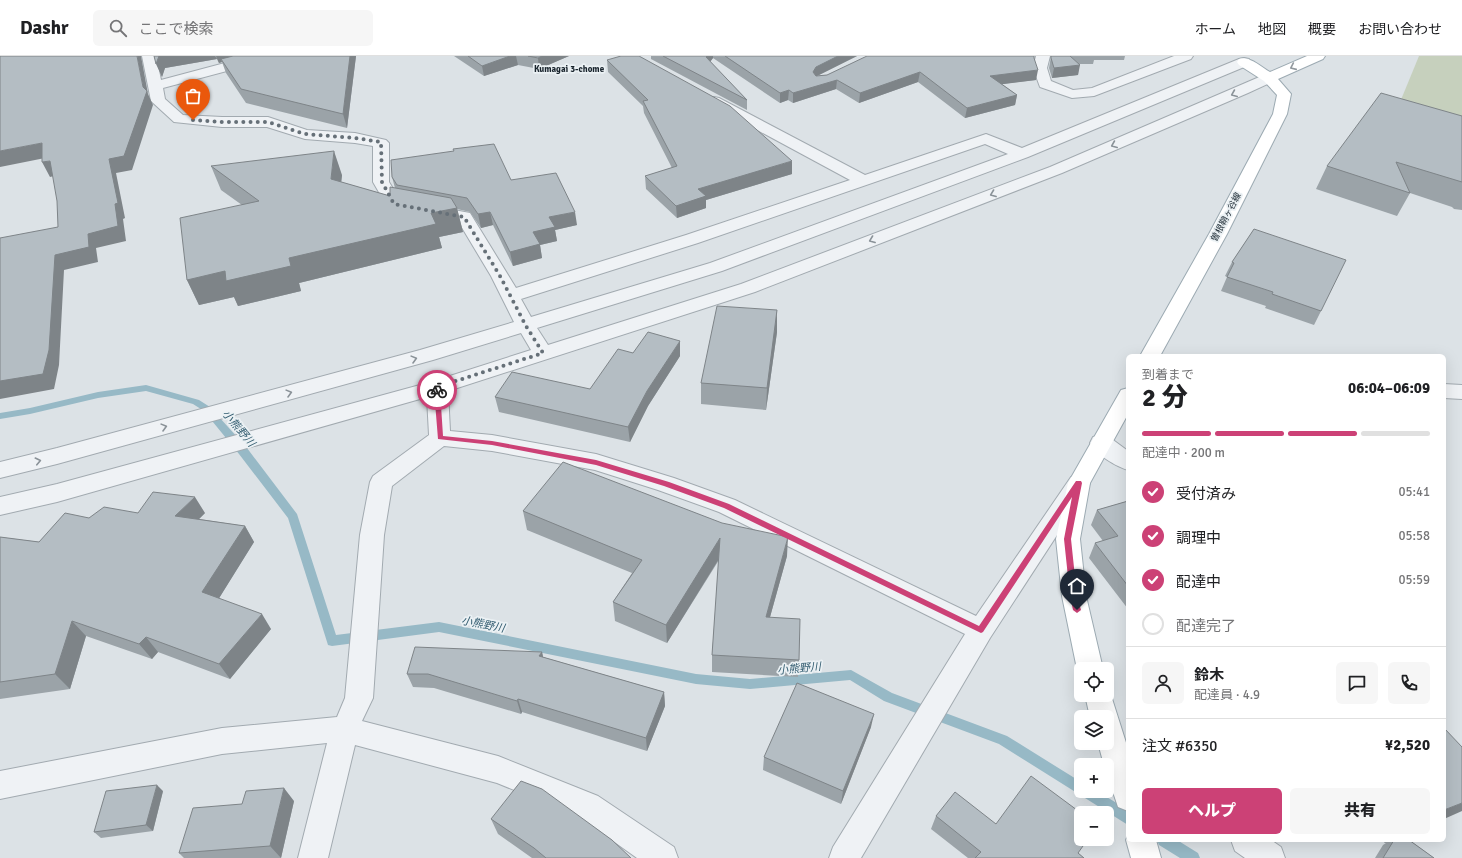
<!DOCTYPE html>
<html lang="ja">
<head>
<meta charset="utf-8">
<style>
  body { margin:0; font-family:Signika,"Noto Sans JP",sans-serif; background:#f6f6f6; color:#202124; height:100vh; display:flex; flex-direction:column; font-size:15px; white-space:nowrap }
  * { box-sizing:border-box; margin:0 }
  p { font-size:13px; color:#757577 }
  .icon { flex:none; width:22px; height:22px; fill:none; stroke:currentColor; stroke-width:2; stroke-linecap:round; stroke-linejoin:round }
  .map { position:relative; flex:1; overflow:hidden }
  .panel { position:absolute; left:1126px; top:298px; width:320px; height:488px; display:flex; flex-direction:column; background:#fff; border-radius:6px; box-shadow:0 4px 16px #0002 }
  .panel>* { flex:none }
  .fabs { position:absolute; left:1074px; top:606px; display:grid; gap:8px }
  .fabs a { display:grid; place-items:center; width:40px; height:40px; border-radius:6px; background:#fff; box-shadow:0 4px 16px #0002; font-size:20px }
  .pin { position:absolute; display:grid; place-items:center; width:34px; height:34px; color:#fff; margin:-41px -17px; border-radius:50% 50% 50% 0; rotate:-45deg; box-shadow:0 0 4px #0007 }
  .pin .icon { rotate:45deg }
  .courier { position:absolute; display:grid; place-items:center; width:40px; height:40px; margin:-20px; border:3px solid #cc4176; border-radius:50%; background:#fff; color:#222; box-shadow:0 1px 5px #0007 }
  .head em { font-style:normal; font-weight:800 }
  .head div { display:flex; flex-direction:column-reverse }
  .head { display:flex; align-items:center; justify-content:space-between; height:68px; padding:0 16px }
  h1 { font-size:26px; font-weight:800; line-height:30px }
  .bar { display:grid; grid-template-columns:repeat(4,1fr); gap:6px 4px; align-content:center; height:48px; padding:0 16px }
  .bar i { height:5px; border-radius:3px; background:#e0e0e0 }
  .bar .current { background:#cc4176 }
  .bar p { grid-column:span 4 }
  .line { display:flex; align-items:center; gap:10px; padding:0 16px; border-top:1px solid #e0e0e0 }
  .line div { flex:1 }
  .round { display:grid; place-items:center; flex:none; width:42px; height:42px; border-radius:6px; background:#f6f6f6 }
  ol { padding:0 16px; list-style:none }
  li { display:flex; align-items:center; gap:12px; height:44px }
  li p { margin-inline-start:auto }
  li .icon { padding:4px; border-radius:50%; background:#cc4176; color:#fff; stroke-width:4 }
  li:last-child { color:#757577 }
  li i { width:22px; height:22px; border:2px solid #e0e0e0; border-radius:50% }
  .primary-button { display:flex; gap:8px; margin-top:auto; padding:8px 16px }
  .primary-button a { flex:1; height:46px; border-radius:6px; background:#cc4176; color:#fff; font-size:16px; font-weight:800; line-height:46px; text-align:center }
  .primary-button a+a { background:#f6f6f6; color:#202124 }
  header { display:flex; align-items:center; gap:24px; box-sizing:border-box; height:56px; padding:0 20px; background:#fff; border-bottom:1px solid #e0e0e0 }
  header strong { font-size:19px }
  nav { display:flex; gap:22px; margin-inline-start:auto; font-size:14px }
  .search { width:280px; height:36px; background:#f6f6f6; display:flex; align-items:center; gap:10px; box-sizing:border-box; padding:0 14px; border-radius:6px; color:#757577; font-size:15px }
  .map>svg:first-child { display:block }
  .green { fill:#c6d0bd }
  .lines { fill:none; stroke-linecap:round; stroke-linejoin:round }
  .stream { fill:#97b9c6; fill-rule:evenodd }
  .minor-casing { stroke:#a2aab0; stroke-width:2 }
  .major-casing { stroke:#9caab2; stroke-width:2 }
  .minor { fill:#eff2f5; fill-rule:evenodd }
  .major { fill:#fff; fill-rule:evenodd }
  .wall { fill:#9ba3a8 }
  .shaded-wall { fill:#7e8488 }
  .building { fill:#b4bdc3; stroke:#7e8488 }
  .oneway { stroke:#92999e }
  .oneway2 { stroke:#8a9298 }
  .route { fill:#cc4176 }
  .done { stroke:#667078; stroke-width:4; stroke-dasharray:0 7.2 }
  .labels { text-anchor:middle; stroke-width:3.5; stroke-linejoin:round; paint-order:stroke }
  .far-neighbourhood-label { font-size:9px; font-weight:bold; fill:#19242d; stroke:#ebf1f4 }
  .far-street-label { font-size:9px; fill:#26333c; stroke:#ebf1f4 }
  .water-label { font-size:11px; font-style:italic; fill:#315b6f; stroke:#ebf1f4 }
</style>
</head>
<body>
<header>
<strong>Dashr</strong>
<div class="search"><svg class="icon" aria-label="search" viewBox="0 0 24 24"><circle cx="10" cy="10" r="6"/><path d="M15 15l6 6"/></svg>ここで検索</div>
<nav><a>ホーム</a><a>地図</a><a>概要</a><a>お問い合わせ</a></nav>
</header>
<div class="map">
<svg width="1462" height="802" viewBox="0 0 1462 802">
  <rect width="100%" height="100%" fill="#dce2e6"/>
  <path class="green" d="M1419 0H1462V90L1398 51Z"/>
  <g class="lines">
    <path class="stream" d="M146 329 199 344 210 351 247 392 297 458 336 579 439 566 696 618 750 623 851 614 892 637 1007 680 1081 726V735H1097L1128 754V769L999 688 884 645 850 624 750 633 696 628 439 576 332 590 328 589 288 462 239 398 204 355 193 348 146 335 98 342 30 358 0 363V357L30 352 98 336Z
      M1157 784H1177L1198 797 1200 802H1180L1159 789Z"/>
    <g class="minor-casing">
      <path id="minor" d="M142 0H156L161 24 251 0H269L261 6 163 32 165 43 183 59 222 61H268L307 74 355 77 386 84 389 87V126L400 144 470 157 516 232 686 179 850 124 709 48 707 45 709 42 714 41 719 42 865 119 986 78 1022 92 1239 3 1244 2 1249 3 1251 6 1249 9 1028 101 722 215 537 272 548 289 741 228 1050 111 1264 19 1269 18 1274 19 1276 22 1274 25 1248 37 1062 117 755 236 448 335 450 375 492 379 596 398 674 422 735 444 976 560 1071 421 1079 419 1087 421 1090 427 1087 433 990 582 861 802H829L833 791 965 578 719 456 658 434 595 414 492 395 444 390 392 430 384 479 373 642 362 665 498 700 598 740 674 791 678 802H637L578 760 497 727 355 689 328 802H298L327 687 222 698 0 743V715L222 672 337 661 345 642 360 479 370 426 373 420 429 379 427 341 57 446 0 459V441L57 428 431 326 531 294 521 277 433 304 57 408 0 422V406L57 392 420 294 514 266 491 220 458 165 388 152 373 126V90L355 87 305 83 267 71H222L174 66 151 45ZM985 88 1008 98 710 207 531 261 521 243 698 187Z
        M1036 0H1050L1047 12 1051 25 1073 34 1092 32 1174 0H1193L1191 3 1094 40 1072 42 1040 31 1033 12Z
        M1444 328 1462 329V343L1444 342Z
        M1101 379 1109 381 1128 395V414C1115 410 1097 399 1090 387L1093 381Z
        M1231 784H1271L1281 791 1285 802H1245L1235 795Z"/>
    </g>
    <g class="major-casing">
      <path id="major" d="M1307 0H1325L1323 3 1278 23 1291 38 1287 58 1227 178 1160 300H1140L1209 178 1273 58 1277 39 1264 25 1239 9 1237 6 1239 3C1250 0 1261 11 1270 16Z
        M1128 332V358L1090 427 1080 483 1086 540 1103 613H1081V621L1077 613 1062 540 1056 483 1068 427 1121 334Z
        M1108 630 1128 693V755L1118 751 1107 718V709H1104L1098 687H1107V661H1090L1085 639H1107Z
        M1128 779V784H1156L1161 802H1131L1126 784Z"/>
    </g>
    <use href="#minor" class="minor"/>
    <use href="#major" class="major"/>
  </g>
  <path class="wall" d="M154 0H356L347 72 246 47 226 17 222 6 219 7 217 3 165 12 162 21Z
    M454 0H569L539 13 518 9 484 20Z
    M651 0H857L817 20 827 19 1034 3 1036 24 1002 28 1017 39 1015 49 965 62 918 26 859 47 836 33 793 47 788 44 780 47 713 2 710 6 747 44V54L651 3Z
    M1051 0H1125L1124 4H1094L1093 8H1079L1078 19 1052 22 1049 12Z
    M607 4 792 118 706 144V152L677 162 646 133 645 120 672 112 644 57 643 50 608 16Z
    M1462 60V154L1454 153 1452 151 1410 137 1397 160 1316 133 1327 110Z
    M211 110 342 119 341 126 390 140 395 132 392 121 511 124 577 169 555 174 557 185 540 189 542 202 513 210 493 169 481 172 470 156 457 153 463 176 439 181 442 192 299 227 301 235 238 250 234 241 199 249 187 224 242 149 221 134Z
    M1254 173 1321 255 1314 269 1265 252 1266 250 1221 235 1227 221 1225 220 1232 206Z
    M777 254V276L766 354 701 348V327Z
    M633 297 680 300 648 350 630 386 499 356 495 341 590 333Z
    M1128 445V553L1089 502 1095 487 1103 485 1091 469 1097 454Z
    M523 455 787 500 770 561 799 604 798 621 712 616V599L719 504 667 587 615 565 613 546 632 517 527 474Z
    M205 457 199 463 245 470 254 486 219 542 271 573 230 623 158 596 152 603 86 580 70 633 0 643V481L39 486 89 462Z
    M542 596 543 601 664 636 665 650 647 695 522 656 521 658 434 632 413 631 407 618Z
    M871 671 841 748 763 714 764 701Z
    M163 735 153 775 101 782 94 776Z
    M294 745 281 802H184L179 797Z
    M936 760 996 768 1078 797 1084 802H968L931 773Z
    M491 763 631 802H532L498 778Z
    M1386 784H1409L1434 802H1375L1383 789 1386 787H1384Z"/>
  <path class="shaded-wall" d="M137 0H141L148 38 153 49 132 114 116 117 125 162 123 163 126 185 96 192 98 206 64 214 59 309 54 333 0 343V325L55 199 88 178 109 103 143 31Z
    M159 0H215L217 3 165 12 162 21 156 8Z
    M216 0H245L221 3 222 6 219 7Z
    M350 0H356L347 72 343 58Z
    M510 0H516L518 9 484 20 482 10Z
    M542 0H569L539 13 538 2Z
    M707 0H713V2L706 11V1Z
    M838 0H857L815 21 813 16 816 11Z
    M1080 9 1078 19 1052 22 1054 12Z
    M1038 14 1036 24 988 30 990 20Z
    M920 16 918 26 859 47 860 37Z
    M837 24 836 33 793 47V37Z
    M789 34 788 44 780 47V37Z
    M1017 39 1015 49 965 62 967 52Z
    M42 87 50 101 0 111V95Z
    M334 95 342 119 339 147 331 123Z
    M50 105 58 119 50 121 42 106Z
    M792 105V118L706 144V152L677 162 676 150 698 133Z
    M457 152 463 176 439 181 442 192 299 227 301 235 238 250 234 241 199 249 187 224 225 215 289 202 431 157Z
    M490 156 493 169 481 172 478 158Z
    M575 156 577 169 555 174 557 185 540 189 542 202 513 210 510 196 549 161Z
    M777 254V276L766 354 767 332Z
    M680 285V300L648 350 630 386 628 371 647 335Z
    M195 441 205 457 186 476 175 460Z
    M245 470 254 486 213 552 202 536Z
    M788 481 787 500 765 579 766 561Z
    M720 482V501L667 587 666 569Z
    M262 558 271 573 230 623 219 608Z
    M72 565 86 580 70 633 55 618Z
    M146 581 158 596 152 603 139 588Z
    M542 596 545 610 539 600Z
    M664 636 665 650 647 695 646 682Z
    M518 643 522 656 521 658 517 645Z
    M874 658 871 671 841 748 843 735Z
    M157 729 163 735 153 775 146 769Z
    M284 732 294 745 281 802 270 790Z
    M1462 747V755L1444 763V754Z"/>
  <path class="building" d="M0 0H137L143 31 147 35 124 100 109 103 118 147 115 148 118 170 88 178 89 191 55 199 49 294 43 318 0 325V182L58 171 57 145 50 105 42 106V87L0 95Z
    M154 0H159L156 8Z
    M233 0H350L343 58 241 33 221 3Z
    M468 0H510L482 10Z
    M528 0H542L538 2Z
    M621 0H639L730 50 792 105 698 133 706 140 676 150 645 120 677 110 643 45 648 44 607 4Z
    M663 0H707L706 1 747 44Z
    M725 0H838L816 11 813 16 816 20 827 19 867 0H1034V2L1038 14 990 20 1017 39 967 52 920 16 860 37 837 24 793 37 789 34 780 37Z
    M1051 0H1070L1080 9 1054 12 1051 2Z
    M1381 37 1462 60V126L1396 106 1410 137 1327 110Z
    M494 88 511 124 556 117 575 156 549 161 555 171 533 176 540 188 510 196 490 156 478 158 467 142 397 129 392 121 391 104 454 95 453 93Z
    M334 95 331 123 390 140V131L451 142 457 152 431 157 436 168 289 202 291 210 226 225 225 215 187 224 180 162 259 145 211 110Z
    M1254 173 1346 204 1321 255 1272 238 1273 236 1227 221 1234 207 1232 206Z
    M717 250 777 254 767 332 701 327Z
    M648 276 680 285 647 335 628 371 495 341 512 316 590 333 618 293 633 297Z
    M563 406 722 467 788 481 766 561 800 563 799 604 712 599 720 482 666 569 613 546 642 504 523 455Z
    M153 436 195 441 175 460 245 470 202 536 262 558 219 608 146 581 139 588 72 565 55 618 0 626V481L39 486 65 457 89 462 104 451 138 457Z
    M1128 445V530L1095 487 1118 480 1097 454Z
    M415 591 542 596 539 600 664 636 646 682 518 643 517 645 428 618H407Z
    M797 627 874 658 843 735 764 701Z
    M1444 672 1462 691V747L1444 754Z
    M1031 720 1081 757V783H1088L1078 797 1084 802H975L981 796 936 760 955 736 996 768Z
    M521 725 542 733 612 784 631 802H546L534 792 491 763Z
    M157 729 146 769 94 776 106 735Z
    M284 732 270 790 179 797 193 752 242 748 246 735Z
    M1394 784H1409L1434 802H1383Z"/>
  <defs><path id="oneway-chevron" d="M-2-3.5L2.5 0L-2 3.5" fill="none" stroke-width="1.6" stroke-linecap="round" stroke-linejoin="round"/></defs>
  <use class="oneway" href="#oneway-chevron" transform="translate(1293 11) rotate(156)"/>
  <g class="oneway2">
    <use href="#oneway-chevron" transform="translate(1234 38) rotate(157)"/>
    <use href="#oneway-chevron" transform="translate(1114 89) rotate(157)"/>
    <use href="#oneway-chevron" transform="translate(993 138) rotate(159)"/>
    <use href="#oneway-chevron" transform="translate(872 184) rotate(159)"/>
    <use href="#oneway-chevron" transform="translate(414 303) rotate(-15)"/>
    <use href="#oneway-chevron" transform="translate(289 337) rotate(-15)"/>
    <use href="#oneway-chevron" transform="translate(164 371) rotate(-15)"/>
    <use href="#oneway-chevron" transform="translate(38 405) rotate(-13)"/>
  </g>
  <path class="route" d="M437 332 440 334 443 380 492 385 596 404 669 426 729 448 979 570 1076 425H1081L1082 427 1071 483 1077 540 1081 554 1077 557 1073 554 1070 540 1064 483 1072 441 983 576 981 577 724 452 664 430 596 409 492 389 438 383 434 334Z"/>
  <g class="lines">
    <path class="done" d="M193 64 222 66H268L305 78 355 82 381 86 382 126 394 148 464 161 500 220 526 270 543 297 437 331V334"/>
  </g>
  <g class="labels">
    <g class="far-neighbourhood-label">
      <text x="569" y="16">Kumagai 3-chome</text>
    </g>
    <g class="far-street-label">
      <text transform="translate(1226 161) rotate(-62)" y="3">曽根鞘ヶ谷線</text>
    </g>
    <g class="water-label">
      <text transform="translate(239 372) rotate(50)" y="4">小熊野川</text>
      <text transform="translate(483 568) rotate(11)" y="4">小熊野川</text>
      <text transform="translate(799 612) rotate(-5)" y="4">小熊野川</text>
    </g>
  </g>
</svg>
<div class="fabs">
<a><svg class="icon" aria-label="locate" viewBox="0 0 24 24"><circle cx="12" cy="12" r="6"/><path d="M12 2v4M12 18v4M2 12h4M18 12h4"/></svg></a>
<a><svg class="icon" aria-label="layers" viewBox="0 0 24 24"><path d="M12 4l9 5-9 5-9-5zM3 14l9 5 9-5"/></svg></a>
<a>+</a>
<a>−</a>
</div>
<div class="pin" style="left:193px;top:64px;background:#ea580c"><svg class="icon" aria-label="bag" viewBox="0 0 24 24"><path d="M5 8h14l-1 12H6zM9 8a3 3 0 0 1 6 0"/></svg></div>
<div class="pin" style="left:1077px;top:554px;background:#1f2937"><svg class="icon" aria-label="home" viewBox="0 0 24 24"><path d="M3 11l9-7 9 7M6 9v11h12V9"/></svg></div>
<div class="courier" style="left:437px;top:334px"><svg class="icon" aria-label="bike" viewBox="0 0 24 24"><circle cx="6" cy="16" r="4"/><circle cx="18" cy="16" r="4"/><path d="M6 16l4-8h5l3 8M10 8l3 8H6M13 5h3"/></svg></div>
<section class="panel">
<div class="head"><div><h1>2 分</h1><p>到着まで</p></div><em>06:04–06:09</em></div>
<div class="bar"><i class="current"></i><i class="current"></i><i class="current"></i><i></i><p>配達中 · 200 m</p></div>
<ol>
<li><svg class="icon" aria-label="check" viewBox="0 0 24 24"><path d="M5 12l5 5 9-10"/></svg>受付済み<p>05:41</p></li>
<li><svg class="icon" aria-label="check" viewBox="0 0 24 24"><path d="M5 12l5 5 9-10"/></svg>調理中<p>05:58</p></li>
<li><svg class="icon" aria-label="check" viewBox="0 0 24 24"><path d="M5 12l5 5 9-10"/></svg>配達中<p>05:59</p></li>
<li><i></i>配達完了</li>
</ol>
<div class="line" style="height:72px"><a class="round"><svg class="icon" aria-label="person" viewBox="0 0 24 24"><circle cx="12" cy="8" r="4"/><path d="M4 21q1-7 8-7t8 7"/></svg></a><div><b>鈴木</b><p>配達員 · 4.9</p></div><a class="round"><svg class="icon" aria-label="chat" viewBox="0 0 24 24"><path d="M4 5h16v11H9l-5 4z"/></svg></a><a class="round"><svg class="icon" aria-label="phone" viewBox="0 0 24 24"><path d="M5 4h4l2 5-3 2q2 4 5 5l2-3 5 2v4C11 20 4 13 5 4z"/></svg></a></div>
<div class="line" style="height:52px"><div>注文 #6350</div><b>¥2,520</b></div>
<div class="primary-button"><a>ヘルプ</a><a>共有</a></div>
</section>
</div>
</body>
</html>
